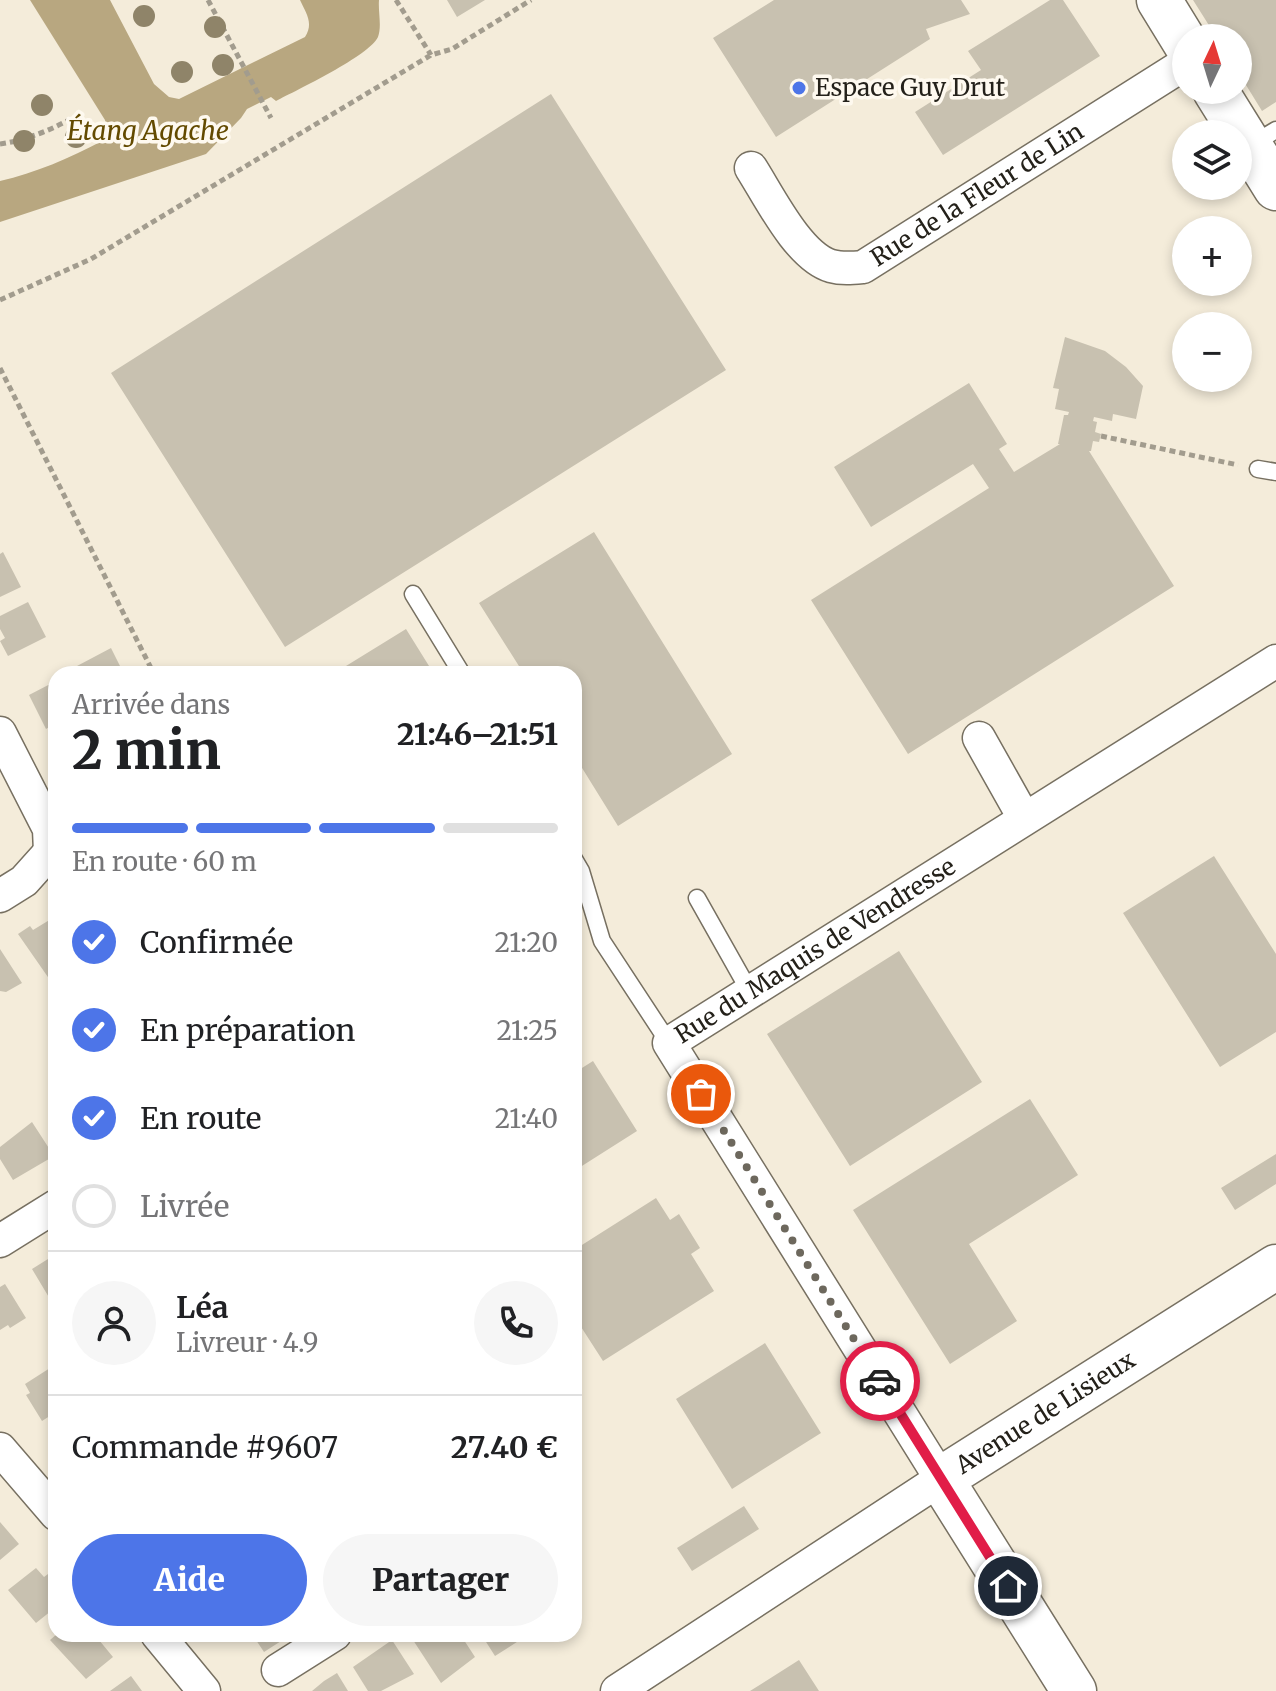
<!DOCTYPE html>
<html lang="fr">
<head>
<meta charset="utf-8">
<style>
  body { margin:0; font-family:Merriweather,serif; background:#f6f6f6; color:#202124; height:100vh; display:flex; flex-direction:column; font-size:30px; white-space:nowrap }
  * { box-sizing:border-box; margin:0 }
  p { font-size:26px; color:#757577 }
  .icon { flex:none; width:44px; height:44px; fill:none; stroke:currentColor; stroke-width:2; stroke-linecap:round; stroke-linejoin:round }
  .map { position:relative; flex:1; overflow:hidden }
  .details { position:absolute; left:48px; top:666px; width:534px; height:976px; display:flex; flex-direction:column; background:#fff; border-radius:24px; box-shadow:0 4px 12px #0003 }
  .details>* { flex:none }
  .needle { width:52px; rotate:4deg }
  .buttons { position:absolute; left:1172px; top:24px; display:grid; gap:16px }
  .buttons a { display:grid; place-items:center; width:80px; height:80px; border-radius:50%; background:#fff; box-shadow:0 4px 12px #0003; font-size:40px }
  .pin { position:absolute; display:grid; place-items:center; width:68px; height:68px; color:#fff; margin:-34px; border:4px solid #fff; border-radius:50%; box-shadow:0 2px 8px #0007 }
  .courier { position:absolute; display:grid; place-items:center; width:80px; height:80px; margin:-40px; border:6px solid #e11d48; border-radius:50%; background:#fff; color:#222; box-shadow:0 2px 10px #0007 }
  .head em { font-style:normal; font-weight:800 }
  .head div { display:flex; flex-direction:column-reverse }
  .head { display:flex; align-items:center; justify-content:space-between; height:136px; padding:0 24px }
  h1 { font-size:52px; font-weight:800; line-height:60px }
  .bar { display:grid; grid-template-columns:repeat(4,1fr); gap:12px 8px; align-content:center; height:96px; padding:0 24px }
  .bar i { height:10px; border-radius:6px; background:#e0e0e0 }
  .bar .selected { background:#4d75e8 }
  .bar p { grid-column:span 4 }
  .line { display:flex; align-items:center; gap:20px; padding:0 24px; border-top:2px solid #e0e0e0 }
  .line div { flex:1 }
  .round { display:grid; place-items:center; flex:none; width:84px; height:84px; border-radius:42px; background:#f6f6f6 }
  ol { padding:0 24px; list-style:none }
  li { display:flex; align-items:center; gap:24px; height:88px }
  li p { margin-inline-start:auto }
  li .icon { padding:8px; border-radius:50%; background:#4d75e8; color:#fff; stroke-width:4 }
  li:last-child { color:#757577 }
  li i { width:44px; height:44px; border:4px solid #e0e0e0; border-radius:50% }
  .button { display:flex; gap:16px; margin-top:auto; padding:16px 24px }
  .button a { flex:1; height:92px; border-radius:48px; background:#4d75e8; color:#fff; font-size:32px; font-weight:800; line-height:92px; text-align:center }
  .button a+a { background:#f6f6f6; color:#202124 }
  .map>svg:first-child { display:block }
  .water { fill:#b8a780 }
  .building { fill:#c8c1b0 }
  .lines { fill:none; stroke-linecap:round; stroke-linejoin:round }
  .lane-casing { stroke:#777061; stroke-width:19 }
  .street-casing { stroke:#777061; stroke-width:35 }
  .secondary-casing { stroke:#777061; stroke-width:47 }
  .path { stroke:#a29c8e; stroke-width:5; stroke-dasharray:6 4; stroke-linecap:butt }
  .lane { stroke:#fff; stroke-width:16 }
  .street { stroke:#fff; stroke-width:32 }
  .secondary { stroke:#fff; stroke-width:44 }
  .tree { fill:#8f8469 }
  .done { stroke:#6d685d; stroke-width:8; stroke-dasharray:0 14.4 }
  .route { stroke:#e11d48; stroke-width:10 }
  .poi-dot { fill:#4d75e8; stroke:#fef9ef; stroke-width:3 }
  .labels { text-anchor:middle; stroke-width:7; stroke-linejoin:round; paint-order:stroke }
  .poi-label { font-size:24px; fill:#24211a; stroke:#fef9ef; text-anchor:start }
  .street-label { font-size:24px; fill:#24211a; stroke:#fef9ef }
  .water-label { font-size:26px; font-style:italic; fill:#634a00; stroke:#fef9ef }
</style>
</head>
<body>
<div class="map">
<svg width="1276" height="1691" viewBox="0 0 1276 1691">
  <rect width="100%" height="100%" fill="#f4ecda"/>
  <path class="water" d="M30 0H110L154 84 169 97 179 99 305 37C314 23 306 13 300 0H379C378 12 382 26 378 37 369 56 297 90 276 101L271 97 247 109 241 118 206 154 0 222V181C35 173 70 158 102 141L107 129 105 120Z"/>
  <path class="building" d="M447 0H485L457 17Z
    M774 0H961L970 14 926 29 930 39 776 137 713 38Z
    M1050 0H1063L1100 56 943 155 915 112 981 70 968 51Z
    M1193 0H1276V102L1262 111 1238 72V38H1217Z
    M551 94 726 370 285 647 111 373Z
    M1065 337 1105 351 1126 367 1143 386 1136 419 1113 414 1112 421 1094 417 1093 421 1097 422 1095 432 1101 434 1099 442 1093 441 1091 451H1089L1174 586 908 754 811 600 989 488 973 464 871 527 834 467 969 383 1007 444 999 449 1014 472 1060 444H1058L1064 415H1068L1069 412 1055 409 1059 389 1053 388Z
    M594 532 732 754 618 826 574 755V674H524L479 603Z
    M3 552 21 587 0 597V554Z
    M28 602 46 637 8 656 0 641 5 638 0 629V616Z
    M406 629 434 674H333Z
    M111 648 124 674H81L77 666Z
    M56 681V723L46 729 29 695Z
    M1214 856 1276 954V1032L1220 1067 1123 913Z
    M56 916V976L50 980 18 934 30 926 33 930Z
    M0 949 22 983 6 992 0 991Z
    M899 951 982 1082 850 1166 767 1034Z
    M593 1061 637 1131 574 1171V1073Z
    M1030 1099 1078 1175 969 1244 1017 1321 950 1364 853 1210Z
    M32 1122 54 1156 13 1180 0 1159V1147Z
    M1276 1154V1184L1235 1210 1221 1188Z
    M656 1198 670 1220 679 1214 700 1248 691 1254 714 1291 603 1361 574 1316V1250Z
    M56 1254V1295L50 1299 32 1269Z
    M5 1284 26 1318 10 1328 8 1325 0 1330V1287Z
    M765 1343 821 1433 732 1489 676 1399Z
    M50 1368 56 1377V1412L42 1421 26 1395 30 1393 25 1384Z
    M744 1506 759 1529 692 1571 677 1548Z
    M0 1522 19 1544 0 1560Z
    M36 1568 44 1577 48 1574 56 1585V1607L36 1623 8 1590Z
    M57 1634H94L113 1657 86 1679 50 1640Z
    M259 1634H292L264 1652 256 1640 261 1637Z
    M422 1634H460L475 1657 441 1683 413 1640Z
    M481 1634H517L520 1640 495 1656Z
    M392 1640 414 1674 381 1691H368L353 1667Z
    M799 1660 819 1691H750Z
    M337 1673 348 1691H312L324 1681Z
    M131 1676 142 1691H110Z"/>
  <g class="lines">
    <g class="lane-casing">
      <path id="lane" d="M1251 145 1276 130
        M1258 469 1276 472
        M413 594 462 674
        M574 859 581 871 602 941 669 1043
        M697 898 750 992"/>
    </g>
    <g class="street-casing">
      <g id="street">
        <path id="s1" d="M751 168C769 196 798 256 831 266 842 269 852 268 863 267L1186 63"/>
        <path d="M0 733 49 829 50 852 56 855"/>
        <path d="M979 738 1024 818"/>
        <path d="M0 896 24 881 50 852"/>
        <path d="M0 1241 56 1206"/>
        <path d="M0 1449 56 1514"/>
        <path d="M157 1634 204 1691"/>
        <path d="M278 1670 335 1634"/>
        <path id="s2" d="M617 1691 941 1479 669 1043 1276 661"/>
      </g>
    </g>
    <g class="secondary-casing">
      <g id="secondary">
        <path d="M1159 0 1186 44"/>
        <path d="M1215 90 1276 188"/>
        <path id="s3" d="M1074 1691 941 1479 1276 1267"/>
      </g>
    </g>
    <path class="path" d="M208 0 271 118
      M396 0 431 55
      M0 144C29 140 58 127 83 112
      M0 300 91 259 431 55 452 49 531 0
      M0 368 154 674
      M1101 436 1238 465"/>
    <use href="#lane" class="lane"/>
    <use href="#street" class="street"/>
    <use href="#secondary" class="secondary"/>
  </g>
  <g class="tree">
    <circle cx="144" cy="16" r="11"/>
    <circle cx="215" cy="27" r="11"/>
    <circle cx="223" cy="65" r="11"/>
    <circle cx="182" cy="72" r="11"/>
    <circle cx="42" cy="105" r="11"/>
    <circle cx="76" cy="137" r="11"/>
    <circle cx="24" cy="141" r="11"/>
  </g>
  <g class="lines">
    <path class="done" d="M701 1094 880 1381"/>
    <path class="route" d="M880 1381 1008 1586"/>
  </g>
  <circle class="poi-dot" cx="799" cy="88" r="8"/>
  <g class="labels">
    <g class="poi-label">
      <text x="815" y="96">Espace Guy Drut</text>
    </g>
    <g class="street-label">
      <text dy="8" stroke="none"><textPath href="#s1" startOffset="296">Rue de la Fleur de Lin</textPath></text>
      <text dy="8" stroke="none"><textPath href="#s2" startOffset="1074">Rue du Maquis de Vendresse</textPath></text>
      <text dy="8" stroke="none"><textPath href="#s3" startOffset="374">Avenue de Lisieux</textPath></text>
    </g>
    <g class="water-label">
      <text x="148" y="140">Étang Agache</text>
    </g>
  </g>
</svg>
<div class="buttons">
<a><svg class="needle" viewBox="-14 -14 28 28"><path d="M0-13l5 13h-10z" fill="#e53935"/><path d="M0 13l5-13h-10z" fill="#757577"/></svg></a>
<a><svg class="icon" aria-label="layers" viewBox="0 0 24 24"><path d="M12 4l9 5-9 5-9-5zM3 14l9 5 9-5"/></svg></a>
<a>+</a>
<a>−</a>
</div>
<div class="pin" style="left:701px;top:1094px;background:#ea580c"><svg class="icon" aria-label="bag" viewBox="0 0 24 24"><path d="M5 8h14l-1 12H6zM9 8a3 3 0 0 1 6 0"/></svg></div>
<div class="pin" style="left:1008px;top:1586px;background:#1f2937"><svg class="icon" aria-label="home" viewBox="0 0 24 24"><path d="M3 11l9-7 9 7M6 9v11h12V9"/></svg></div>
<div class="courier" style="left:880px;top:1381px"><svg class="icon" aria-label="car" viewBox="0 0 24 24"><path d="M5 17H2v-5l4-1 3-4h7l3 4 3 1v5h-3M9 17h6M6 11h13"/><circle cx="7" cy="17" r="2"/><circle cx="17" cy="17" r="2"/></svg></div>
<section class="details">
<div class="head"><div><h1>2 min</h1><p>Arrivée dans</p></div><em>21:46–21:51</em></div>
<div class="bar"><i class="selected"></i><i class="selected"></i><i class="selected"></i><i></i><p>En route · 60 m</p></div>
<ol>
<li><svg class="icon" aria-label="check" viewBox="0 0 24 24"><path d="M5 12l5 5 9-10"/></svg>Confirmée<p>21:20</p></li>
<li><svg class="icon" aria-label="check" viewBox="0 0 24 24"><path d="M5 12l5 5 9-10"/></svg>En préparation<p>21:25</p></li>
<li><svg class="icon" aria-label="check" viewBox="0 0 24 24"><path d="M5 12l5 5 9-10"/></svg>En route<p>21:40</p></li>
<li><i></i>Livrée</li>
</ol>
<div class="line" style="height:144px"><a class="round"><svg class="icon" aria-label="person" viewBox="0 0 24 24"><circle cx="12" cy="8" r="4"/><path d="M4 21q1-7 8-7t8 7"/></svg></a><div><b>Léa</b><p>Livreur · 4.9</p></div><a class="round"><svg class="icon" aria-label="phone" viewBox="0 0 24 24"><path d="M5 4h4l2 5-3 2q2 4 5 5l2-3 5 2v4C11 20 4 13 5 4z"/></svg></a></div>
<div class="line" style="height:104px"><div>Commande #9607</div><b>27.40 €</b></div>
<div class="button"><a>Aide</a><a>Partager</a></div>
</section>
</div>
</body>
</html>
